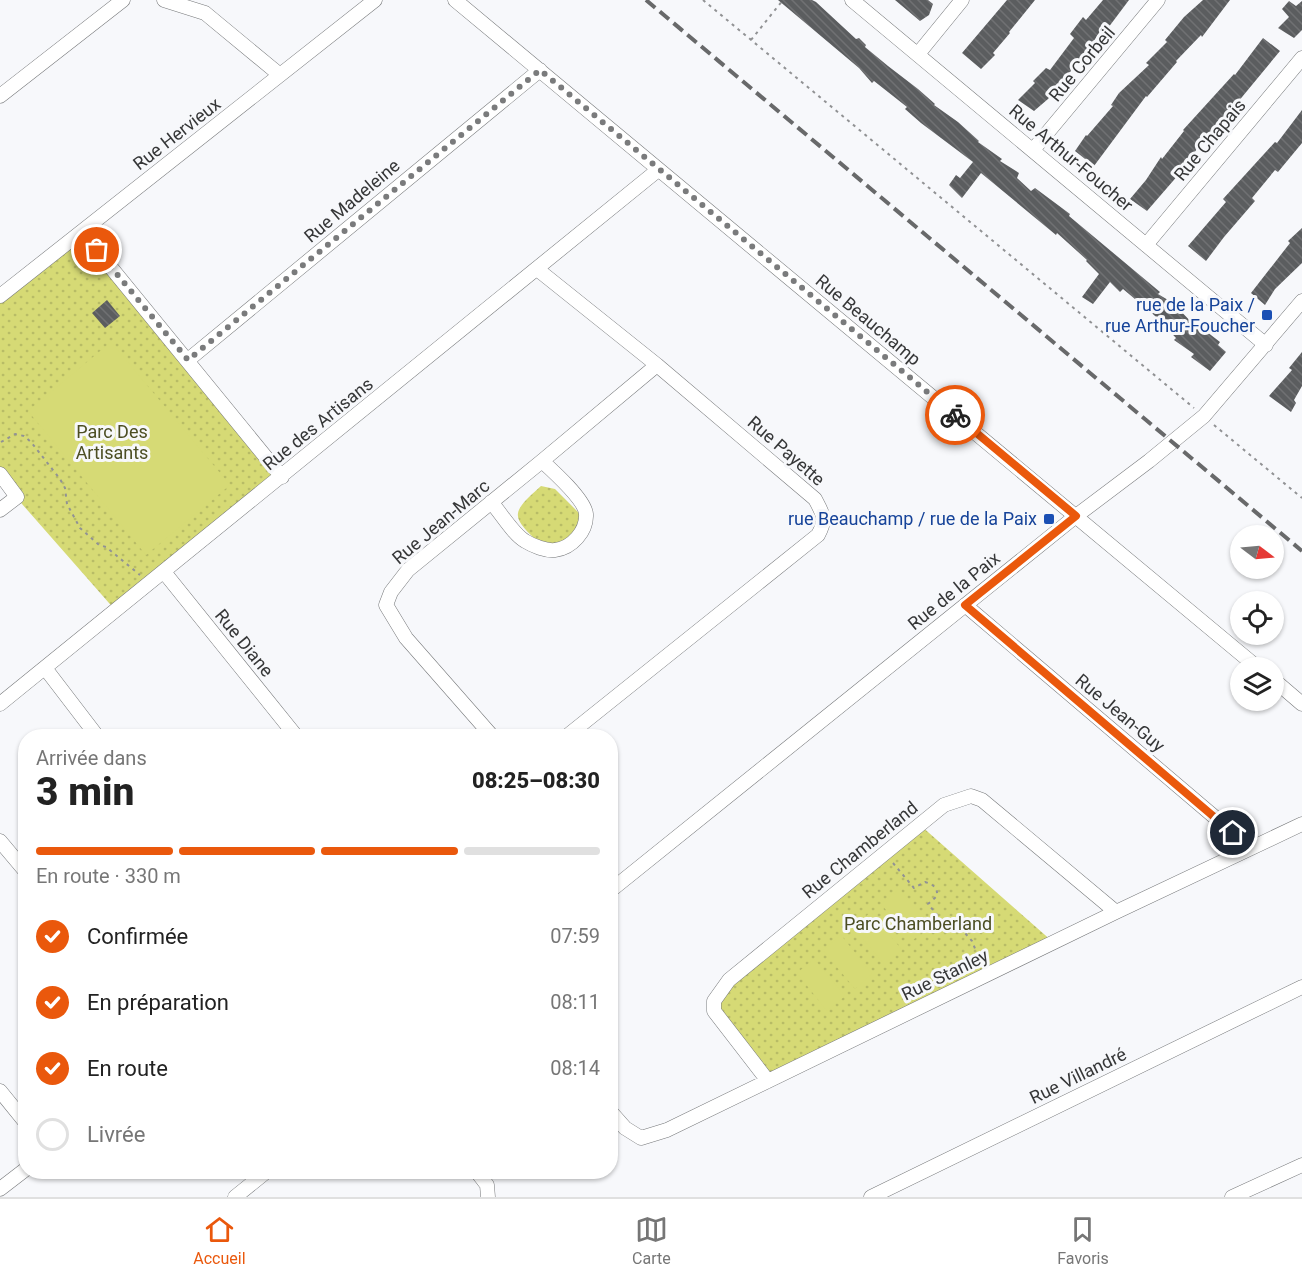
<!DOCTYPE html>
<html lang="fr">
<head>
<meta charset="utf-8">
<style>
  body { margin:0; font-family:Roboto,sans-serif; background:#f2f2f2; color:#222; height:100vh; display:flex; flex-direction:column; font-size:22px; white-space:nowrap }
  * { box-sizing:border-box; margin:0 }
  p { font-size:20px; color:#767676 }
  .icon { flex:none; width:33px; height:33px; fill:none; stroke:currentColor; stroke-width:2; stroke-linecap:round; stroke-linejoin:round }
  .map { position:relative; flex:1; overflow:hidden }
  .panel { position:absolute; left:18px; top:729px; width:600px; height:450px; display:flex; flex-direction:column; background:#fff; border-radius:24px; box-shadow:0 2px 4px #0004 }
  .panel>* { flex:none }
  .needle { width:39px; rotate:106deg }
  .tools { position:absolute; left:1230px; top:525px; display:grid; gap:12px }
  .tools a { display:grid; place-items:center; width:54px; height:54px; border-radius:50%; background:#fff; box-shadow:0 2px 4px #0004; font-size:30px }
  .pin { position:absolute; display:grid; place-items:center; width:51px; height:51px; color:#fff; margin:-26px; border:3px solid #fff; border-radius:50%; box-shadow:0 2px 6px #0007 }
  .courier { position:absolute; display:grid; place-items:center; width:60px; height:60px; margin:-30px; border:4px solid #ea580c; border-radius:50%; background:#fff; color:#222; box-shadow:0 2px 8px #0007 }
  .head em { font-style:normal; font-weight:800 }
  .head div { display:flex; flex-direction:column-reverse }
  .head { display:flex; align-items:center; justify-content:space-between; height:102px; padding:0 18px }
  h1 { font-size:39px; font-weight:800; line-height:45px }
  .bar { display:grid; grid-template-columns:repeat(4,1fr); gap:9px 6px; align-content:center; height:72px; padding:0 18px }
  .bar i { height:8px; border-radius:4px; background:#e0e0e0 }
  .bar .on { background:#ea580c }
  .bar p { grid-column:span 4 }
  ol { padding:0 18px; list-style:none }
  li { display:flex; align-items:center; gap:18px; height:66px }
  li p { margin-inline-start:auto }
  li .icon { padding:6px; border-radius:50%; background:#ea580c; color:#fff; stroke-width:4 }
  li:last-child { color:#767676 }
  li i { width:33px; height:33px; border:3px solid #e0e0e0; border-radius:50% }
  .tabs { display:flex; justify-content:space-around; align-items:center; height:84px; border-top:2px solid #e0e0e0; background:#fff; font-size:16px; color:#767676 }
  .tabs a { display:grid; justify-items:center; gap:3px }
  .tabs .on { color:#ea580c }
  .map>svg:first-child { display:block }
  .park { fill:url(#park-dots) }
  .garden { fill:#d6da75 }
  .building { fill:url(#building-back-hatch) }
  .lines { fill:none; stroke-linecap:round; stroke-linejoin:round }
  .street-casing { stroke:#76787a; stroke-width:15 }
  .path { stroke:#919294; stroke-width:2; stroke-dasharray:3 4.5; stroke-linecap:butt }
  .street { stroke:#fff; stroke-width:14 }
  .rail { stroke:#68696a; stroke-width:4; stroke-dasharray:12 6; stroke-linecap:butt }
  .done { stroke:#7a7b7c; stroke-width:6; stroke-dasharray:0 10.8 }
  .route { stroke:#ea580c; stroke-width:8 }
  .transit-dot { fill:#1a4fb4; stroke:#f7f8fb; stroke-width:2 }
  .labels { text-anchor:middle; stroke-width:6; stroke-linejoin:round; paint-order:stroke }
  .street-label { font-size:18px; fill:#363738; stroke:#f7f8fb }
  .transit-label { font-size:18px; fill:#164399; stroke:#f7f8fb; text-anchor:end }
  .park-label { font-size:18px; fill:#4c4e23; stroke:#f7f8fb }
</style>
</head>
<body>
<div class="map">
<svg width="1302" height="1197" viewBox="0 0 1302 1197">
  <defs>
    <pattern id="park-dots" width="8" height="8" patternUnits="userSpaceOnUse" patternTransform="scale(1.5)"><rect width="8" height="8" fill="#d6da75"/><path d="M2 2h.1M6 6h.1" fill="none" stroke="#b8bc66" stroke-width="1.8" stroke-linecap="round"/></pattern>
    <pattern id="building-back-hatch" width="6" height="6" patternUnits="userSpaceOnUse" patternTransform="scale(1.5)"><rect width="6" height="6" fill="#5b5d5f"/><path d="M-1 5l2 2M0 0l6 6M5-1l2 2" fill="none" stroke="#707173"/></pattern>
  </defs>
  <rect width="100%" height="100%" fill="#f7f8fb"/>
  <path class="park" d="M82 231 282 476 116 611 15 496 0 475V295Z
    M541 486 555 489 580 514C579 540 565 542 542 546 512 517 508 515 541 486Z
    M920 825 1053 942 768 1081 715 1000Z"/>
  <path class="garden" d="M111 342 230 485 146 555 28 411Z
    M899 889 930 925 912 941 881 904Z
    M871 912 902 950 884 964 853 927Z
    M841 935 872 974 855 989 823 950Z
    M814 959 845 996 827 1011 797 973Z"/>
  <path class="building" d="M778 0H812L816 2 856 39 859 38 866 45 865 47 888 66 918 89 935 104 934 105 958 122 979 141 978 142 1002 159 1000 161 1019 173 1017 178 1031 191 1035 188 1070 214 1069 216 1160 292 1158 294 1173 303 1196 327 1198 325 1220 342 1218 345 1226 352 1210 371 1191 357 1194 354 1174 340 1176 338 1154 315 1123 289 1120 292 1110 282 1093 304 1082 297 1099 274 1086 261 1087 260 1057 233 1056 235 981 173 962 198 949 185 956 175 960 178 973 162 921 123 905 109 907 107 874 81 872 83 859 68Z
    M895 0H928L933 4 929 15 920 21Z
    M1007 0H1035L1009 32 1010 33 993 53 995 55 981 69 962 53Z
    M1103 0H1129L1108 28 1104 25 1081 61 1068 74 1048 99 1034 111 1018 100 1035 83 1033 81 1046 68 1050 70 1074 38 1070 34 1083 17 1086 20Z
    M1203 0H1230L1202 37 1201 35 1176 61 1177 62 1147 97 1146 96 1094 166 1075 151 1086 135 1087 136 1113 106 1111 105 1119 93 1149 65 1146 63 1167 42 1165 40 1184 17Z
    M1289 1 1296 6 1302 1V30L1294 38 1278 28 1289 17 1282 9Z
    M1263 38 1280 51 1228 114 1229 118 1216 129 1201 146 1200 144 1186 166 1147 211 1130 199 1146 180 1161 157 1162 159 1184 131 1183 130 1234 74 1235 75Z
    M1302 110V143L1278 172 1275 170 1252 198 1255 201 1224 237 1206 261 1188 246 1226 202 1223 199 1275 142 1277 143Z
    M1302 228V263L1275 289 1265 305 1251 293 1290 243 1288 241Z
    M107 300 120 316 105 328 92 313Z
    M1302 352V386L1294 400 1296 403 1291 412 1269 396 1292 370 1289 368Z"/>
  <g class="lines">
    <g class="street-casing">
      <path id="street" d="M164 0 205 13 280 75
        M455 0 1258 668
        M852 0 1266 345
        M918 54 962 0
        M0 96 123 0
        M1033 150 1158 0
        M82 232 282 477
        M1146 245 1302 58
        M537 269 657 365 815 499C823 514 827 519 818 535L567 736
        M0 296 375 0
        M188 360 540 70
        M0 474 17 497 0 510
        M491 502C501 513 513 534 525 541 533 546 546 551 555 550 572 548 587 531 586 514 585 500 553 471 542 461
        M164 572 296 736
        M965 605 1251 848
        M45 668 97 736
        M1274 680 1302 704
        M0 704 658 170
        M492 736 406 638 386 605 391 592 408 570 542 461 657 365
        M0 841 26 872
        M610 891 1076 516 1149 461 1204 416 1302 301
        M768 1081 714 1011V1001L729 980 944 805 971 796 982 800 1116 912
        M0 1091 26 1123
        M610 1111 625 1128 641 1138 667 1130 1116 912 1302 824
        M477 1172 487 1185 488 1197
        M0 1189 26 1169
        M235 1197 266 1172
        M871 1197 1302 987
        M1232 1197 1302 1165"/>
    </g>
    <path class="path" d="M703 0 1194 408
      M751 40 783 0
      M1214 425 1302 498
      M1 442 15 434 24 436 31 442 60 479 65 488 67 504 80 528 99 545 106 547 140 575
      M893 863 914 888 925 882C933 884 938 888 937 896L928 904 949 929 965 933 972 941 981 964"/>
    <use href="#street" class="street"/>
    <path class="rail" d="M646 0 1302 551"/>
  </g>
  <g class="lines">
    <path class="done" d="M97 250 188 360 540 70 955 415"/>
    <path class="route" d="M955 415 1076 516 965 605 1233 833"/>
  </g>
  <g class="transit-dot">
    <rect x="1261" y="309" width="12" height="12" rx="3"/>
    <rect x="1043" y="513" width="12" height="12" rx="3"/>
  </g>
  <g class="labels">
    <g class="street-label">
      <text transform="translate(1082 64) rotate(-50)" y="6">Rue Corbeil</text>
      <text transform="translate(177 134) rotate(-38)" y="6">Rue Hervieux</text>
      <text transform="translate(1210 140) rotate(-50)" y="6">Rue Chapais</text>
      <text transform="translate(1071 158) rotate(40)" y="6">Rue Arthur-Foucher</text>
      <text transform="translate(352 201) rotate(-40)" y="6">Rue Madeleine</text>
      <text transform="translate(868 320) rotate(40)" y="6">Rue Beauchamp</text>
      <text transform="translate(318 424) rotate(-39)" y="6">Rue des Artisans</text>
      <text transform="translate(786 451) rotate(41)" y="6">Rue Payette</text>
      <text transform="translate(441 522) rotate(-40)" y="6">Rue Jean-Marc</text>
      <text transform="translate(954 591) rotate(-39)" y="6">Rue de la Paix</text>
      <text transform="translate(244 643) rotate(51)" y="6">Rue Diane</text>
      <text transform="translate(1120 713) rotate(40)" y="6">Rue Jean-Guy</text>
      <text transform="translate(860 850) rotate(-39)" y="6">Rue Chamberland</text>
      <text transform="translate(945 975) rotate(-26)" y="6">Rue Stanley</text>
      <text transform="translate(1078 1076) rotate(-26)" y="6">Rue Villandré</text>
    </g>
    <g class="transit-label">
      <text x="1255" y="311">rue de la Paix /<tspan x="1255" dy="21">rue Arthur-Foucher</tspan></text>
      <text x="1037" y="525">rue Beauchamp / rue de la Paix</text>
    </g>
    <g class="park-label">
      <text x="112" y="438">Parc Des<tspan x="112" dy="21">Artisants</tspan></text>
      <text x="918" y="930">Parc Chamberland</text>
    </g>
  </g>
</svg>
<div class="tools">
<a><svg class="needle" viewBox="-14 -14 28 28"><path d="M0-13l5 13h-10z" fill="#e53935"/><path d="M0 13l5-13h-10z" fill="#767676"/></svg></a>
<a><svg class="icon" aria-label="locate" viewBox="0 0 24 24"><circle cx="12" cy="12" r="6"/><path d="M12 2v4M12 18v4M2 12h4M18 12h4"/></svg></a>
<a><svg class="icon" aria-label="layers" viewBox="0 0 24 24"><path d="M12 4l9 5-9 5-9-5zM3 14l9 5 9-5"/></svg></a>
</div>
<div class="pin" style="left:97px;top:250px;background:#ea580c"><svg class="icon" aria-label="bag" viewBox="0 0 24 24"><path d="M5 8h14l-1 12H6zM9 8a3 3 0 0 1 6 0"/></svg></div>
<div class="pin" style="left:1233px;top:833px;background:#1f2937"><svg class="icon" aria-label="home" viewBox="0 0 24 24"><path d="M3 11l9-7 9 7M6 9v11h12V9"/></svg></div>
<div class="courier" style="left:955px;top:415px"><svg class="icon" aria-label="bike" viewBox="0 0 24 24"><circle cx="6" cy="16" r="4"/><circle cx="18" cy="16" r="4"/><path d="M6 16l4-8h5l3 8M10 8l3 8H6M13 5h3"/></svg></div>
<section class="panel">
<div class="head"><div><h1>3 min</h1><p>Arrivée dans</p></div><em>08:25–08:30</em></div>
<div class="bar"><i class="on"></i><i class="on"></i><i class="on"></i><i></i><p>En route · 330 m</p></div>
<ol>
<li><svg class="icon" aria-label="check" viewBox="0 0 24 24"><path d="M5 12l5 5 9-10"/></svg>Confirmée<p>07:59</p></li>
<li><svg class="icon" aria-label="check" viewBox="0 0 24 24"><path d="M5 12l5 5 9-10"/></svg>En préparation<p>08:11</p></li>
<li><svg class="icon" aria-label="check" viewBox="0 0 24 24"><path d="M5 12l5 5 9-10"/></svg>En route<p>08:14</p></li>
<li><i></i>Livrée</li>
</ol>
</section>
</div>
<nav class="tabs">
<a class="on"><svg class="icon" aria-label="home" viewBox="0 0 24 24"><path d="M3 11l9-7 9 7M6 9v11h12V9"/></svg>Accueil</a>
<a><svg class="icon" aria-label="map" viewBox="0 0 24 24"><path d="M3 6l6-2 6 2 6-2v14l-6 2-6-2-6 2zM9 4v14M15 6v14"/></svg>Carte</a>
<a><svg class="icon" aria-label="saved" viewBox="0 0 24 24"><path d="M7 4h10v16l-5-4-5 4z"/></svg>Favoris</a>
</nav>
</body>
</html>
